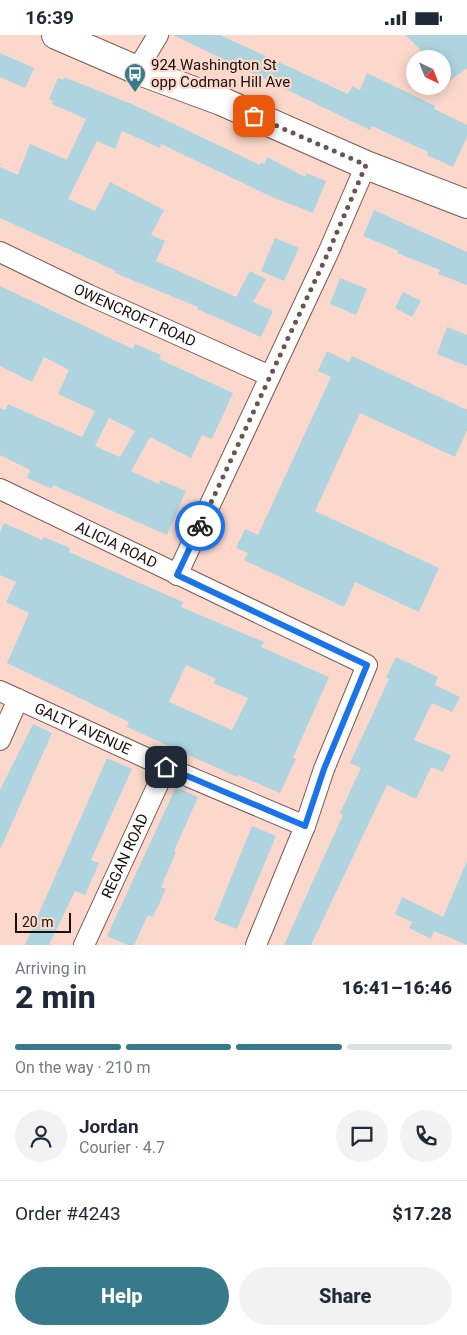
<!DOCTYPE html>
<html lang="en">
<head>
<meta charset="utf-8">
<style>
  body { margin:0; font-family:Roboto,sans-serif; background:#f2f2f3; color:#1f2937; height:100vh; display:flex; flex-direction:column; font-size:19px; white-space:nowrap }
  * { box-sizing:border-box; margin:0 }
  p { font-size:16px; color:#747a83 }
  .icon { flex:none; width:28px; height:28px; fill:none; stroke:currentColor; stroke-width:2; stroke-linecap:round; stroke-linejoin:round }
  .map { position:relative; height:910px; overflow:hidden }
  .details { display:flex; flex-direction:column; background:#fff; flex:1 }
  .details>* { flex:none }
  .needle { width:32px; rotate:137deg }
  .tools { position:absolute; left:406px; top:15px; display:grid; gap:10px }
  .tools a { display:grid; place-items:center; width:45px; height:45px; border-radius:50%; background:#fff; box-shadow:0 2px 12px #0003; font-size:25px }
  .scale { position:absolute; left:15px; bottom:12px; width:56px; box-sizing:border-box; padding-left:5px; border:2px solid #1b100b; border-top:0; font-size:14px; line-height:18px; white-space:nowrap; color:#1b100b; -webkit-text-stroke:4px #fbd8cb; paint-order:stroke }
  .pin { position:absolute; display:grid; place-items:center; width:42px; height:42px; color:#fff; margin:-21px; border-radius:10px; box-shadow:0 2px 8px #0006 }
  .courier { position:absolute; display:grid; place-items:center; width:50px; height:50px; margin:-25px; border:4px solid #1a73e8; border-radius:50%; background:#fff; color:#222; box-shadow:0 1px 6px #0007 }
  .headline em { font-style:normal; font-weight:800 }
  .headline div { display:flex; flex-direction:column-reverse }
  .headline { display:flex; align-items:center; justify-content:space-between; height:85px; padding:0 15px }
  h1 { font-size:32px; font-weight:800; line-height:38px }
  .bar { display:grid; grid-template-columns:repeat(4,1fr); gap:8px 5px; align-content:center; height:60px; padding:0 15px }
  .bar i { height:6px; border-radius:4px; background:#e0e1e3 }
  .bar .selected { background:#377a8b }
  .bar p { grid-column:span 4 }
  .line { display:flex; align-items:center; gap:12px; padding:0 15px; border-top:1px solid #e0e1e3 }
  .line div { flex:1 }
  .round { display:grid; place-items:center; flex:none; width:52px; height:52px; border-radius:26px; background:#f2f2f3 }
  .button { display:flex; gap:10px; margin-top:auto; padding:10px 15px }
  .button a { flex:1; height:58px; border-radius:30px; background:#377a8b; color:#fff; font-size:20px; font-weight:800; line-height:58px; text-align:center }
  .button a+a { background:#f2f2f3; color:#1f2937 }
  .status { display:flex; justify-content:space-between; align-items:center; height:35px; padding:0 25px; background:#fff; direction:ltr }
  .status svg { height:14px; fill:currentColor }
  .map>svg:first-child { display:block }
  .building { fill:#aed5df; fill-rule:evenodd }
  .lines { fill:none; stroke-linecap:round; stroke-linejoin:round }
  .minor-casing { stroke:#785a4f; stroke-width:22 }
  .secondary-casing { stroke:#785a4f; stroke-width:30 }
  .minor { stroke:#fff; stroke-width:20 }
  .secondary { stroke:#fff; stroke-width:28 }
  .done { stroke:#69564e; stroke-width:5; stroke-dasharray:0 9 }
  .route { stroke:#1a73e8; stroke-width:6 }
  .labels { text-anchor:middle; stroke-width:4.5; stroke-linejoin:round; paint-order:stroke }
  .poi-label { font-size:15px; fill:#1b100b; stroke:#fbd8cb; text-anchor:start }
  .street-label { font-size:15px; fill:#1b100b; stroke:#fbd8cb }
</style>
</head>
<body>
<div class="status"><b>16:39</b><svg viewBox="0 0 49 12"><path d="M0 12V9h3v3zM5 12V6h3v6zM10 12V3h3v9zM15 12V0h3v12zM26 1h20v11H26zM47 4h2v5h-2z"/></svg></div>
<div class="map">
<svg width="467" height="910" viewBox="0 0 467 910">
  <rect width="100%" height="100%" fill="#fbd8cb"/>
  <path class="building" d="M173 0H220L348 59 352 51 360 55 367 38 435 71 434 74 467 90V102L453 132 427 120 428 117 372 91 370 95Z
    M405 0H467V33L448 47 442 40V24H430Z
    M0 18 34 33 25 53 0 42Z
    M64 42 134 70 260 130 261 127 264 129 267 122 305 142 306 138 326 146 313 178 272 162 161 109 160 113 122 96 115 114 97 106 68 164 95 176 110 147 164 175 151 200 165 206 156 226 236 262 250 236 266 244 253 267 273 276 261 302 197 274 198 272 115 238 116 236 0 183V132L18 140 30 109 67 125 86 84 52 69 53 66 49 64 58 43 63 45Z
    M374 175 467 217V250L438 239 440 235 397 218 399 216 363 201Z
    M275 203 299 213 284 246 261 236Z
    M340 243 367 254 356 280 330 269Z
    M0 251 133 314 135 309 161 320 159 324 233 358 212 404 202 400 191 423 150 402 131 436 159 449 160 445 186 456 167 500 53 450 52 454 27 443 30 435 0 420V373L5 375 8 369 82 402 95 376 58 359 69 335 44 322 32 347 0 331ZM109 383 135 396 120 422 95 411Z
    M403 257 421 266 412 282 395 273Z
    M447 292 467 300V331L437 319Z
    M327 316 349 327 352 321 467 375V395L455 422 360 378 315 476 439 533 419 577 355 547 344 572 244 525 248 518 236 513 245 494 258 500 331 342 318 336Z
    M4 488 42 505 44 502 70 513 69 517 183 567 181 572 264 607 261 612 329 642 293 723 296 724 280 758 238 740 237 742 127 692 129 687 7 628 29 578 6 567 16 547 0 540V497ZM186 630 216 644 213 648 248 663 232 695 169 667Z
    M396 622 438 642 435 650 460 662 452 677 432 668 414 705 451 720 443 737 431 732 416 764 387 750 311 910H284L343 780 340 778 361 733 350 728 389 644 386 643Z
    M33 689 52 698 0 815V755Z
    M107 723 132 734 91 825 99 828 85 860 75 856 49 910H25Z
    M176 752 198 762 174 816 176 817 161 852 166 854 153 882 148 880 134 910H128L107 901Z
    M252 791 276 801 237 894 214 885Z
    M467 826V910L434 896 431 904 409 893 412 887 395 879 402 862 443 882Z"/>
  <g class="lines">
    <g class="minor-casing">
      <g id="minor">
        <path d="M137 35 158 0"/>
        <path id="s1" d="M0 217 89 260 270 341"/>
        <path id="s2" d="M0 454 367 630 324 734 305 791 256 910"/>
        <path d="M177 540 328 218 366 130"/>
        <path id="s3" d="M0 656 166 732 305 791"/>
        <path d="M0 705 18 664"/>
        <path id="s4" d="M84 910 166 732"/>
      </g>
    </g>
    <g class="secondary-casing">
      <path id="secondary" d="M56 0 137 35 221 66 366 130 467 169"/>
    </g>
    <use href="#minor" class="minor"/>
    <use href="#secondary" class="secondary"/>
  </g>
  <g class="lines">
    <path class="done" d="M200 491 328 218 366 130 254 81"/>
    <path class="route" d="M166 732 305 791 324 734 367 630 177 540 200 491"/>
  </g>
  <defs>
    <g id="bus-pin" transform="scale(1.125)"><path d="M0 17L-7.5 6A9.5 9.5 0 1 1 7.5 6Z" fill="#377a8b" stroke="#fbd8cb"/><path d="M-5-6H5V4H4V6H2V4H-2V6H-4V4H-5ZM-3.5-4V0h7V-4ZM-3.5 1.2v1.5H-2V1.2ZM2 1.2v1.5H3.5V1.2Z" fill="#fff"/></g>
  </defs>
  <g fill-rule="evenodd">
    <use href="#bus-pin" x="135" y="39"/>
  </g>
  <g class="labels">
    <g class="poi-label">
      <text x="151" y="35">924 Washington St<tspan x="151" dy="17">opp Codman Hill Ave</tspan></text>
    </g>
    <g class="street-label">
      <text dy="5" stroke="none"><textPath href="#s1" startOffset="149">OWENCROFT ROAD</textPath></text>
      <text dy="5" stroke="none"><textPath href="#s2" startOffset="129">ALICIA ROAD</textPath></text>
      <text dy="5" stroke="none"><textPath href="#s3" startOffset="91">GALTY AVENUE</textPath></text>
      <text dy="5" stroke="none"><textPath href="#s4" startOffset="98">REGAN ROAD</textPath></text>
    </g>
  </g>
</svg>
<div class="tools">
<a><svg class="needle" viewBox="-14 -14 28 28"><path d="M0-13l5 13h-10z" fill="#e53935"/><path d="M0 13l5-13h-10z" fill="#747a83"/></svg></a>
</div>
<div class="scale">20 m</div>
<div class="pin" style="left:254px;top:81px;background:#ea580c"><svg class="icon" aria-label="bag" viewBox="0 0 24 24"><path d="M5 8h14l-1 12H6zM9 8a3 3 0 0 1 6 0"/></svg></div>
<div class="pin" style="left:166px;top:732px;background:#1f2937"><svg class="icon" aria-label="home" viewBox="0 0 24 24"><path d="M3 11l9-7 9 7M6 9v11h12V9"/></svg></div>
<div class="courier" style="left:200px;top:491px"><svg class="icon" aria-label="bike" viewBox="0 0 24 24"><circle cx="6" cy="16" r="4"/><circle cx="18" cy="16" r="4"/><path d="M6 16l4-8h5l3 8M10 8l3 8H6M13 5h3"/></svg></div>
</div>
<section class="details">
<div class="headline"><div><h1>2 min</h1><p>Arriving in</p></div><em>16:41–16:46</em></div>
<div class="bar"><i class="selected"></i><i class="selected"></i><i class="selected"></i><i></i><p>On the way · 210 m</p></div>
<div class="line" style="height:90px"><a class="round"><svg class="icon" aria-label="person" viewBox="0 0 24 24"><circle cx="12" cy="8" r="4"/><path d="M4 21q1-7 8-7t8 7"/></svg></a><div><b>Jordan</b><p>Courier · 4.7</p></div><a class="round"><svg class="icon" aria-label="chat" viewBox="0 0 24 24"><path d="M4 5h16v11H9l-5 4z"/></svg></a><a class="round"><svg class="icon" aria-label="phone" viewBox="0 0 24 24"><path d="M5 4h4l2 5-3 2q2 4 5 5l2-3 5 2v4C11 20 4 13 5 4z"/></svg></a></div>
<div class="line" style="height:65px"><div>Order #4243</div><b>$17.28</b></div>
<div class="button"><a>Help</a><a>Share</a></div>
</section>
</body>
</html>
